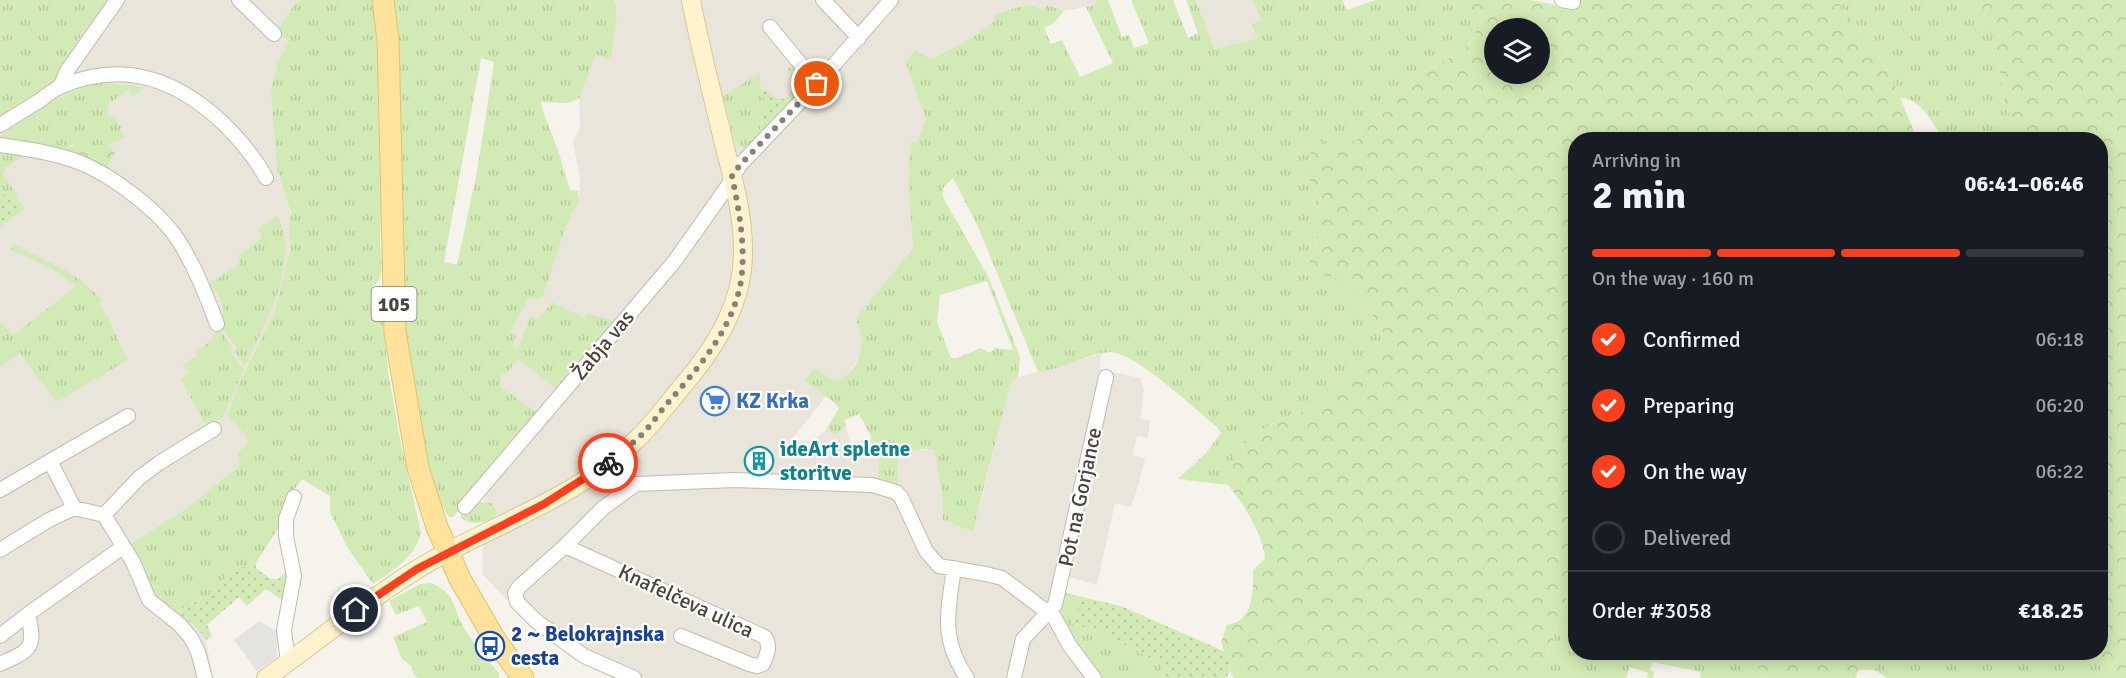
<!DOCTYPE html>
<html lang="en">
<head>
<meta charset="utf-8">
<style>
  body { margin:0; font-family:Signika,sans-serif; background:#20242c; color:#f1f3f6; height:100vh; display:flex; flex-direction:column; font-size:22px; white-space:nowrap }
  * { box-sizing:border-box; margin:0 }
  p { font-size:20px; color:#9ea1a6 }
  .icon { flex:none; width:33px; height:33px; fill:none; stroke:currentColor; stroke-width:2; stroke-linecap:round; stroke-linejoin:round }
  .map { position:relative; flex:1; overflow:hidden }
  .details { position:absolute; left:1568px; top:132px; width:540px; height:528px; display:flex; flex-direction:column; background:#171b24; border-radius:24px; box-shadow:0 3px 15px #0003 }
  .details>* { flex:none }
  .controls { position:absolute; left:1484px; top:18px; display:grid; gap:12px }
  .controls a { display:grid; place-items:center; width:66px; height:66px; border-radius:50%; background:#171b24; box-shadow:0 3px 15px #0003; font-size:30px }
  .pin { position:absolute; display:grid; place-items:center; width:51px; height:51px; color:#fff; margin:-26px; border:3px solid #fff; border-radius:50%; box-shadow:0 2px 6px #0007 }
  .courier { position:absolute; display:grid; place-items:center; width:60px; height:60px; margin:-30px; border:4px solid #fc3f1d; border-radius:50%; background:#fff; color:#222; box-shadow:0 2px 8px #0007 }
  .head em { font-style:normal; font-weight:700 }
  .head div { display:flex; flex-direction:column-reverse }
  .head { display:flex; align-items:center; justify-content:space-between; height:102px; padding:0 24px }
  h1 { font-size:39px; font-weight:700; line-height:45px }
  .bar { display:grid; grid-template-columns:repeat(4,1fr); gap:9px 6px; align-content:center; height:72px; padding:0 24px }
  .bar i { height:8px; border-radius:4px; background:#363941 }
  .bar .on { background:#fc3f1d }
  .bar p { grid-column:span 4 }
  .line { display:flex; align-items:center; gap:15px; padding:0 24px; border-top:2px solid #363941 }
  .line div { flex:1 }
  ol { padding:0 24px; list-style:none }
  li { display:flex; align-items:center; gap:18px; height:66px }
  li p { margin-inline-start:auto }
  li .icon { padding:6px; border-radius:50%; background:#fc3f1d; color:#fff; stroke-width:4 }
  li:last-child { color:#9ea1a6 }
  li i { width:33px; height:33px; border:3px solid #363941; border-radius:50% }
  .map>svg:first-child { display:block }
  .residential { fill:#eae5da }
  .grass { fill:url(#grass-tufts); fill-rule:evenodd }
  .forest { fill:url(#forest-crowns); fill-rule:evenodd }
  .park { fill:url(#park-dots) }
  .parking { fill:#e5e3e0 }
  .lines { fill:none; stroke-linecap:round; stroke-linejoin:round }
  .street-casing { stroke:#c2bbae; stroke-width:16 }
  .secondary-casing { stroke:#d6c79b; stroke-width:20 }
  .primary-casing { stroke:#e6c16a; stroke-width:23 }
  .street { stroke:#fff; stroke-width:14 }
  .secondary { stroke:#fff3cd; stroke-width:18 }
  .primary { stroke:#ffe39c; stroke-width:21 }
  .done { stroke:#878178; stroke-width:6; stroke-dasharray:0 10.8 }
  .route { stroke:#fc3f1d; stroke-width:8 }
  .labels { text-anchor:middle; stroke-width:4.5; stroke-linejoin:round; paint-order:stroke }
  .shield { fill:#fff; stroke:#817c74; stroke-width:1.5 }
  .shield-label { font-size:20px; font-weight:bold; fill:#4b4439 }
  .street-label { font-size:21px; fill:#4b4439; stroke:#fff }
  .shop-label { font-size:21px; font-weight:bold; fill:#366cbe; stroke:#fff; text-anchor:start }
  .culture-label { font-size:21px; font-weight:bold; fill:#0d838f; stroke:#fff; text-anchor:start }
  .transit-label { font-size:21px; font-weight:bold; fill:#164399; stroke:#fff; text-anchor:start }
</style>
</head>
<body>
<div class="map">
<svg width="2126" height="678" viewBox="0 0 2126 678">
  <defs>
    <pattern id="grass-tufts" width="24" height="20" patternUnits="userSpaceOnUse" patternTransform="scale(1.5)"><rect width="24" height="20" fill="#d2eab5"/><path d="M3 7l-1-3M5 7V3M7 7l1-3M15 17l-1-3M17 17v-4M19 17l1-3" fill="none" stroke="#b6ca9c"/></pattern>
    <pattern id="forest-crowns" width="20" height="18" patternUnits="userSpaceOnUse" patternTransform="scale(1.5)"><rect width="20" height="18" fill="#d2eab5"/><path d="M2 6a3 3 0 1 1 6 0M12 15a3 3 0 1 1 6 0" fill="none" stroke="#b6ca9c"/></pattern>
    <pattern id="park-dots" width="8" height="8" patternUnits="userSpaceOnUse" patternTransform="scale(1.5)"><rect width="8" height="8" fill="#d2eab5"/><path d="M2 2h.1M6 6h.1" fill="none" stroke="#b6ca9c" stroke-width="1.8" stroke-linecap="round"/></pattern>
  </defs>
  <rect width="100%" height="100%" fill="#f6f3ec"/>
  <path class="residential" d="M85 0H327L284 148 298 280 265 429 240 465 188 507 131 543 144 568 147 581 173 613 189 619 197 627 206 640 213 678H0V95Z
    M614 0H1096L1095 5 1064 11 1047 5 1042 10 1030 4 994 15V21L983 30 961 44 929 59 918 93 926 119 908 172 913 248 855 319 862 329 863 345 859 357 847 377 837 382 793 438 797 441 815 440 827 428 835 436 846 426 850 444 872 438 917 450H934L943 500V520L973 532 1012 379 1101 354 1099 369 1140 378 1144 389 1140 419 1150 420 1148 437 1137 436 1133 455 1145 459 1139 483 1131 507 1115 503 1097 585 1069 577 1062 608 1101 678H613L576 661 524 617 482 574 484 498 539 415 499 385 509 334 526 297 537 300 542 297 567 224 579 200 580 178 573 142 580 128 579 99 596 55 611 59 617 17Z
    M1196 0H1253L1262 20 1258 39 1213 49Z"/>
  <path class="grass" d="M0 0H108L77 41 54 82 45 90 0 119Z
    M302 0H373C380 79 384 159 380 238 380 251 383 262 381 275 380 280 377 283 373 286L377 292 381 289 388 372 401 444 421 533C414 558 394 570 373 584L347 547 330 512V496L302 479 289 496 279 527 256 563 251 561 249 566 234 569 209 595 173 613 160 605 147 581 144 568 130 544 188 507 240 465 238 453 248 443 244 433 228 415 239 384 275 311 291 249 289 233 291 212 277 168 271 89 278 63 289 41 278 32C284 21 290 6 302 0Z
    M392 0H614L617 17 611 59 596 55 579 99 567 103 541 102 543 111 558 150 570 190 578 191 579 200 567 224 543 296 537 300 528 298 511 331 516 336 512 346 518 349 531 316 538 320 552 302 584 318 588 314 615 321 559 391 520 360 513 364 509 372 501 374 500 386 539 414 453 517H449L440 503 424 459 402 330 397 112 400 56 398 27ZM481 58 494 62 477 172 457 265 444 262Z
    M1096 0H1108L1122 37 1129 35 1134 48 1149 43 1131 0H1173L1188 38 1198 33 1186 0H1196L1214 49 1257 39 1252 25 1261 20 1253 0H1342L1347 10 1376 0H1467C1471 9 1479 26 1475 35 1469 52 1434 65 1419 75 1408 83 1394 95 1385 106 1369 125 1361 142 1337 153L1312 143 1307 175 1319 196 1316 245 1307 269 1310 274 1334 277 1366 305 1383 331 1385 340 1381 350 1361 361 1310 409 1284 418 1263 429 1237 451 1228 485 1178 479 1206 453 1221 433 1218 428C1198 411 1132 350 1110 352 1085 354 1063 369 1038 372L978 227 953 178 943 188V197L989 278 1020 357 1018 377 1012 380 984 486 973 532 943 520V500L934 450 923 449 897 453 898 488 877 484 880 456 872 438 859 414 845 420 846 426 835 436 827 428 839 408C831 398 816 390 805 381L814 368 837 382C860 371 869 340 855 319L913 248C911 214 905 177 911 143L917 142 926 119 905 61 915 50 930 59C953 48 975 38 994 21L993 15 1030 4 1042 10 1047 5 1064 11 1054 23 1044 28 1051 44 1062 40 1080 77 1113 63 1086 7 1095 5ZM987 281 1013 350 995 348 990 353 981 348 957 358H951L937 322 940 295Z
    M1837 0H1981L1997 53 2005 104 2020 139H1943C1934 125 1920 97 1900 98L1890 73Z
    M759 73 762 93 767 109 762 118 758 142 751 147 744 148 734 140 723 96Z
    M101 83 136 86 144 88 133 96 128 90 106 106 109 111 107 113 112 119 114 118 122 128 119 130 125 137 108 145H92L87 139 53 152 0 139V136C31 116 64 89 101 83Z
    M0 151 27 154 5 168 3 175 17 194 9 199 5 194 0 197Z
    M277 215C301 262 266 323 245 366L235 352 236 347 219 324 224 308 217 292 208 293 204 287 240 264 239 255 262 238 258 229Z
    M15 245 65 270 82 281 102 300 99 302 109 320 128 360 56 402 20 353 0 367V322L13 335 77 286 50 268 10 249Z
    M223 334 233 349 231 353 244 369 223 417 209 427 206 422 204 423 181 379C202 366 214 358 223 334Z
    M474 497 482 503H492L498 514C486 522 472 528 460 517Z
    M1575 575V652L1748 653 1765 678H1700L1701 672 1652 662 1650 670 1654 672 1653 677 1655 678H1647L1648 673 1630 667 1626 678H1538Z
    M431 583C459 595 452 610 466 631 475 646 487 660 499 673V678H418L414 675 411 666 402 659 393 637 427 622 419 606 396 615 389 601 420 584Z
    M1065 593 1082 597 1072 624 1098 631 1164 665 1159 678H1101C1088 663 1066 636 1062 617 1061 609 1064 601 1065 593Z
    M2021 652 2029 655 2051 652H2099L2119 678H1887L1874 670 1884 653Z"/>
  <path class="forest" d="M1467 0H1531L1569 8 1571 0H1837L1890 73 1917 139 1575 140V575L1538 678H1234L1230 671 1228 653 1224 651 1221 642 1227 625C1231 624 1237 623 1240 620 1254 610 1253 585 1253 570L1265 559C1264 536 1243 503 1228 485L1237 451 1263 429 1284 418 1310 409 1361 361 1381 350 1385 340 1383 331 1366 305 1334 277 1310 274 1307 269 1316 245 1319 196 1307 175 1312 143C1324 137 1328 145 1337 153 1361 142 1369 125 1385 106 1394 95 1408 83 1419 75 1434 65 1469 52 1475 35 1479 26 1471 9 1467 0ZM1494 28H1539V74H1494Z
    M1981 0H2126V678H2119L2099 653 2100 140 2020 139 2005 104 1997 53Z
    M80 137 87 139 92 145H108L115 154 104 172 53 152 73 146Z
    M218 329 223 334C216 353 205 363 189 374L183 365 197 356 196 352 211 340Z
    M1748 653H1884L1874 670H1859L1855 678H1765Z"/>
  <path class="park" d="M796 62 811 81 758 142 762 118 767 109 762 93 763 88 776 98 785 99 796 86 794 79 787 70Z
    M5 194 9 200 15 196 25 208 0 227V197Z
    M251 561 256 563V568L271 579H278L291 568 285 602 266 589 247 606 239 597 207 625 212 636 206 640C197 625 189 619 173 613L209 595 234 569 249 566Z
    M1082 597 1121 606 1228 653 1230 671 1226 678H1159L1164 665 1098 631 1072 624Z"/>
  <path class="parking" d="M259 621 277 631V657L257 671 234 640Z"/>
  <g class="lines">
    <g class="street-casing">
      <path id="street" d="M239 0 274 34
        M823 0 859 38
        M1562 0 1573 2
        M770 27 817 84
        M60 87 67 71 117 0
        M0 125C13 117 26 109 39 101 46 96 54 89 62 86 124 60 177 79 224 124 241 141 255 157 266 178
        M0 145C27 149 56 153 81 163 113 176 159 211 178 240 195 266 206 295 217 324
        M51 463 74 508
        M0 490 128 416
        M465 507 674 262 725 190 740 165 817 84 891 0
        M104 515 133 562 149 600 180 625 191 638 198 652 205 678
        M565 546 765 637C771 647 767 654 763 664L757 666 749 664 681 636
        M0 550 47 521 74 508 104 515 139 478 159 463 214 429
        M954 568C948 612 940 639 967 678
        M0 636 28 614
        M288 662 284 630 294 576 286 536V519L294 497
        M0 664C31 650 36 649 28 614L123 547
        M634 678 584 656 536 621 517 602 515 593 519 587 565 546 603 508 636 484 734 480 872 485 896 492 901 497 926 551 939 566 986 574 1002 578 1054 617 1070 646 1094 678
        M1014 678 1023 639 1055 605 1106 377"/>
    </g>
    <g class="secondary-casing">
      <path id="secondary" d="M266 678C316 643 363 603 416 570 488 525 577 500 638 438 656 421 670 400 686 382 718 343 744 301 743 249 743 214 733 178 724 144 713 96 700 48 691 0"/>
    </g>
    <g class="primary-casing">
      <path id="primary" d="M383 0 388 40 395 332 418 468 437 527 460 579 494 638 523 678"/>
    </g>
    <use href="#street" class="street"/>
    <use href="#secondary" class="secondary"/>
    <use href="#primary" class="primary"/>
  </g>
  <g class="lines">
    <path class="done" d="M608 463C617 456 627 448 636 440 648 430 656 417 666 405 697 369 733 330 741 281 746 246 739 211 732 176L740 165 817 84"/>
    <path class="route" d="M356 610 417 569 544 504 608 463"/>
  </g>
  <defs>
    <g id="supermarket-ring" transform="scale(1.5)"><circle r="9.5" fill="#fff" stroke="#3f7fe0" stroke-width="1.5"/><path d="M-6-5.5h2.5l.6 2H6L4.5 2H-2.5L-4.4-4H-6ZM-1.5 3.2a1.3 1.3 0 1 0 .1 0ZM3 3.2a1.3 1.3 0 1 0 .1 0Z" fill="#3f7fe0"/></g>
    <g id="building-ring" transform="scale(1.5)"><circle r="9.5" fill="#fff" stroke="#0f9aa8" stroke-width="1.5"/><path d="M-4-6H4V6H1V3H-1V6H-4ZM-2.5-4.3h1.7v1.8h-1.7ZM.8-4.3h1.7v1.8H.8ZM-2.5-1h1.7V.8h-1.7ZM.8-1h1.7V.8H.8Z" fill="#0f9aa8"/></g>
    <g id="bus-ring" transform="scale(1.5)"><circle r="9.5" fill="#fff" stroke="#1a4fb4" stroke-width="1.5"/><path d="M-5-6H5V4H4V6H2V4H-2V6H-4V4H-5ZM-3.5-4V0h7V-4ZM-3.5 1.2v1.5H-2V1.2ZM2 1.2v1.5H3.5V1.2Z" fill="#1a4fb4"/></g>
  </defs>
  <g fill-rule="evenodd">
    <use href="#supermarket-ring" x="715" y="401"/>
    <use href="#building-ring" x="759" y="461"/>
    <use href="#bus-ring" x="490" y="646"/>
  </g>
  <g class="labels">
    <rect class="shield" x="371.5" y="287" width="45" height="34" rx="4.5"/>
    <g class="shield-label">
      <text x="394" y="311">105</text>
    </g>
    <g class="street-label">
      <text transform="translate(603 345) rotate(-50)" y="7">Žabja vas</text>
      <text transform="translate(1080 497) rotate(-78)" y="7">Pot na Gorjance</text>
      <text transform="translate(686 601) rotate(25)" y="7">Knafelčeva ulica</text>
    </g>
    <g class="shop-label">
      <text x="736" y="408">KZ Krka</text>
    </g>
    <g class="culture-label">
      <text x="780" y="456">ideArt spletne<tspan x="780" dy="24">storitve</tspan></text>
    </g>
    <g class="transit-label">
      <text x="511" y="641">2 ~ Belokrajnska<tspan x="511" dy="24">cesta</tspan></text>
    </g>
  </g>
</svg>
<div class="controls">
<a><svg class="icon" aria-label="layers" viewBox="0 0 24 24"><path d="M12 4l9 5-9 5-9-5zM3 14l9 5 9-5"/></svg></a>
</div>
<div class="pin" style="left:817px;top:84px;background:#ea580c"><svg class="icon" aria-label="bag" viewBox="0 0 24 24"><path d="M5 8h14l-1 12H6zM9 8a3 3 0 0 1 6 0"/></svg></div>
<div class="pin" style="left:356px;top:610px;background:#1f2937"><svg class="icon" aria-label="home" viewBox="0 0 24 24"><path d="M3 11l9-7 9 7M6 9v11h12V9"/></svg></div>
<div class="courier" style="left:608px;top:463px"><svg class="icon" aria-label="bike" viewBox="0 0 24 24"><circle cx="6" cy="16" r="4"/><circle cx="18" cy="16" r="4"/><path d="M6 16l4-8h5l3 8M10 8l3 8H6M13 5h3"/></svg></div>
<section class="details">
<div class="head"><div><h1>2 min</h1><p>Arriving in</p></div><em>06:41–06:46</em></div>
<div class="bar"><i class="on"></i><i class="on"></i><i class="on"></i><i></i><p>On the way · 160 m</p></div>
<ol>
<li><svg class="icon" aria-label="check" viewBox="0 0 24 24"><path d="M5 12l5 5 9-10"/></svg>Confirmed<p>06:18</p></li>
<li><svg class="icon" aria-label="check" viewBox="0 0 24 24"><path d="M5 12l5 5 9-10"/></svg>Preparing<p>06:20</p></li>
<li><svg class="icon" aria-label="check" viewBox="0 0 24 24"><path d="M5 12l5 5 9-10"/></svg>On the way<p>06:22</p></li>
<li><i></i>Delivered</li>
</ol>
<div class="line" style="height:78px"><div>Order #3058</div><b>€18.25</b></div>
</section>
</div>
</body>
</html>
